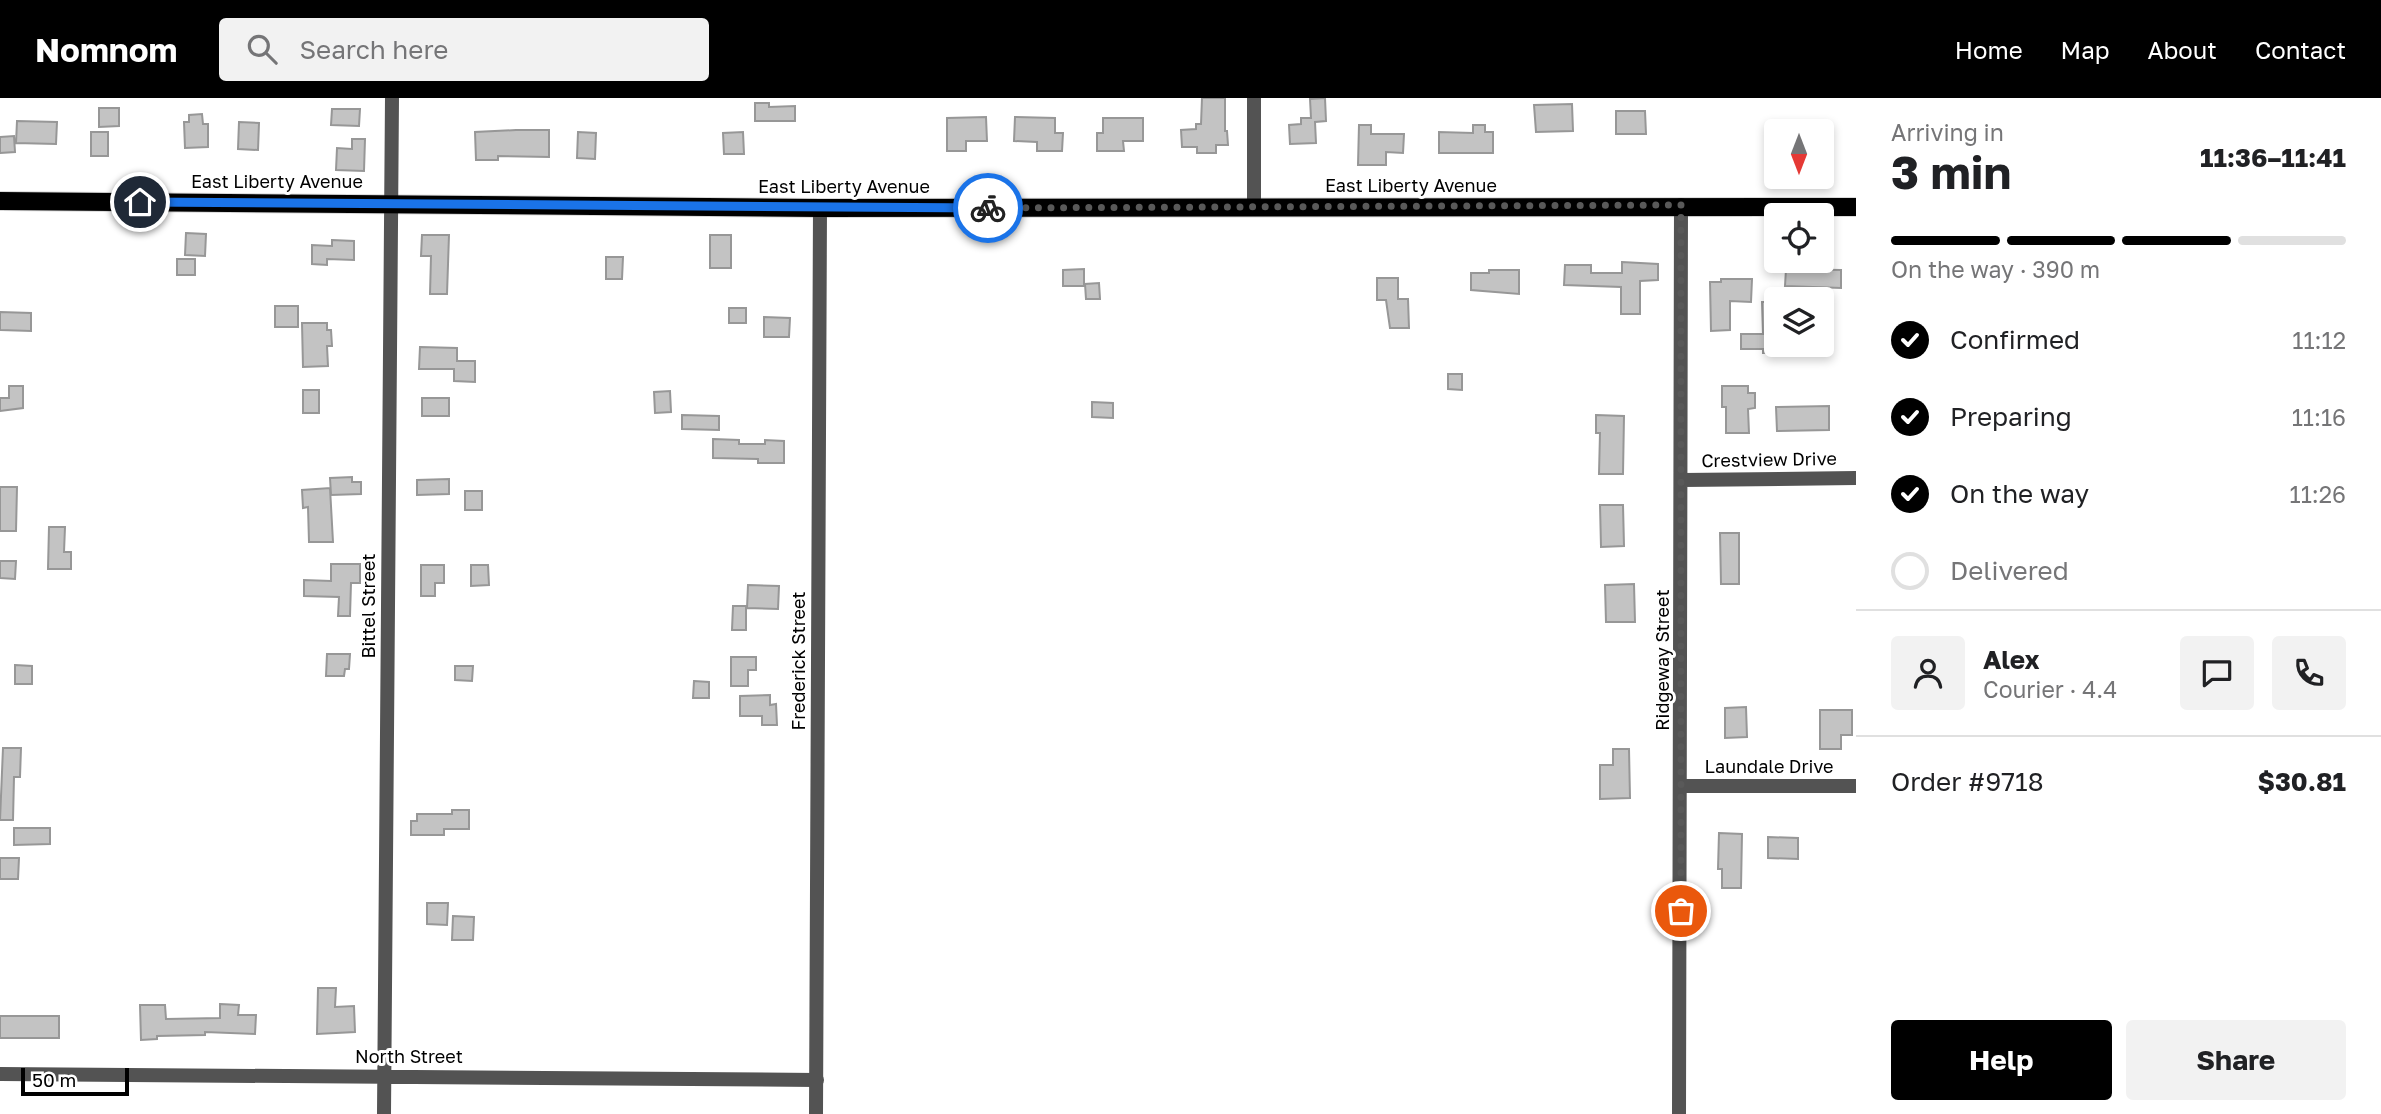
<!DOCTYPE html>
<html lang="en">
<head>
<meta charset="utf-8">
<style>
  body { margin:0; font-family:"Golos Text",sans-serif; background:#f2f2f2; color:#202124; height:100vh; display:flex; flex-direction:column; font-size:26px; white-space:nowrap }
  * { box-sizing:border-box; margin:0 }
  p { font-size:23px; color:#757577 }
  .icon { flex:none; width:38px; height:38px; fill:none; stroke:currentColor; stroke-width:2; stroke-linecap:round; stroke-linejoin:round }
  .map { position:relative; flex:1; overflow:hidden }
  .side { display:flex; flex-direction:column; background:#fff; width:525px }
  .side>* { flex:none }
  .needle { width:46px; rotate:180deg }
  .tools { position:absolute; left:1764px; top:21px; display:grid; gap:14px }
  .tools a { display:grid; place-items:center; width:70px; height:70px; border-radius:7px; background:#fff; box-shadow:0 4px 10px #0003; font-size:35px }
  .scale { position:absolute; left:21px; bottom:18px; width:108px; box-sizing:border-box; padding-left:7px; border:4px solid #000; border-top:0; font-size:19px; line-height:24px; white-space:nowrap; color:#000; -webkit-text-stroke:5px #fff; paint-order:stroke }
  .pin { position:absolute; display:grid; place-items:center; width:60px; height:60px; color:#fff; margin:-30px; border:4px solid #fff; border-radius:50%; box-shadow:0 2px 7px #0007 }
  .courier { position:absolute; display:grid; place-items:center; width:70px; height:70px; margin:-35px; border:5px solid #1a73e8; border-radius:50%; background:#fff; color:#222; box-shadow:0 2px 9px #0007 }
  .summary em { font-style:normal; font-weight:700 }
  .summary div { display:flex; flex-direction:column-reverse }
  .summary { display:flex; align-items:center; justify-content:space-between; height:119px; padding:0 35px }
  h1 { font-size:46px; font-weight:700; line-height:52px }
  .bar { display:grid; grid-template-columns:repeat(4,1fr); gap:10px 7px; align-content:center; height:84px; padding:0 35px }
  .bar i { height:9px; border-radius:5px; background:#e0e0e0 }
  .bar .on { background:#000 }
  .bar p { grid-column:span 4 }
  .line { display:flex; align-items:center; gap:18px; padding:0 35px; border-top:2px solid #e0e0e0 }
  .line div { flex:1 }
  .round { display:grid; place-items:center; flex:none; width:74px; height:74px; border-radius:7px; background:#f2f2f2 }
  ol { padding:0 35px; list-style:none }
  li { display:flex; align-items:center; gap:21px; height:77px }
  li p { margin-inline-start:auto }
  li .icon { padding:7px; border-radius:50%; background:#000; color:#fff; stroke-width:4 }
  li:last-child { color:#757577 }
  li i { width:38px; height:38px; border:4px solid #e0e0e0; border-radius:50% }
  .primary-button { display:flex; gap:14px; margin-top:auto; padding:14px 35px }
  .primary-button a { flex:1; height:80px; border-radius:7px; background:#000; color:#fff; font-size:28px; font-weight:700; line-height:80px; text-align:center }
  .primary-button a+a { background:#f2f2f2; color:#202124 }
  header { display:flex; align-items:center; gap:42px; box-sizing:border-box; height:98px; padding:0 35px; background:#000; color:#fff }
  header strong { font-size:33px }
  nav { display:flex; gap:38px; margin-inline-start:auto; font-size:24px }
  .search { width:490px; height:63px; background:#f2f2f2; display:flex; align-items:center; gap:18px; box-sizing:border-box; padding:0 24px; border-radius:7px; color:#757577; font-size:26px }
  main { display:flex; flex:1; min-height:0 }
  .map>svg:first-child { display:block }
  .building { fill:#c3c3c3; stroke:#979797; stroke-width:2 }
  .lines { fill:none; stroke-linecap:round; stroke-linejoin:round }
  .primary-casing { stroke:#dbdbdb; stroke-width:20 }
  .minor { stroke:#535353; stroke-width:14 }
  .tertiary { stroke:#535353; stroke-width:14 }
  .primary { stroke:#000; stroke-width:18 }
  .done { stroke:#595959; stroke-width:7; stroke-dasharray:0 12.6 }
  .route { stroke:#1a73e8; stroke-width:9 }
  .labels { text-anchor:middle; stroke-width:6; stroke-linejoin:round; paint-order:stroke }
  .street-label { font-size:18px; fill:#000; stroke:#fff }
</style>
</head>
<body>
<header>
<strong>Nomnom</strong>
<div class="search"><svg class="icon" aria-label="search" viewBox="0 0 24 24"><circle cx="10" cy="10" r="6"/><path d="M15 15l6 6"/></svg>Search here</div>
<nav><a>Home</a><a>Map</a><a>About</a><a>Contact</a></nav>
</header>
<main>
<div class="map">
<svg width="1856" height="1016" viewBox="0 0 1856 1016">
  <rect width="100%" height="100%" fill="#fff"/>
  <path class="building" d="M1202 0H1225V33H1227L1228 47H1216V55H1197V49H1182L1181 32 1196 31V26H1201Z
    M1325 0 1326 23 1315 24 1316 45 1290 46 1289 27 1301 26V20H1311L1310 1Z
    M755 5H769V9L795 8V23H755Z
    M1572 6 1573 33 1536 34 1534 7Z
    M99 10H119V28L99 29Z
    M332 11H360L359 28 331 27Z
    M1616 13H1645L1646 36H1616Z
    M202 16 203 26H208V49L185 50 184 24H189V17Z
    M986 19 987 43H966V53H947V20Z
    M1015 19 1055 20V35H1063L1062 53H1037V44L1014 43Z
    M1103 20H1143V43H1123L1124 53H1097V35H1103Z
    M17 23 57 24 56 46 16 45Z
    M239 24 259 25 258 52 238 51Z
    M1359 27H1371V36H1404L1403 55 1386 54V67H1358Z
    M1473 27H1485V34H1493V55H1439V34L1473 35Z
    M516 32H549V59L498 58V62H476L475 34Z
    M91 34H108V58H91Z
    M578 34 596 35 595 61 577 60Z
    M743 34 744 56H724L723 35Z
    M14 38 15 54 0 55V39Z
    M352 41H365L364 73 336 72 337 50 352 51Z
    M186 135 206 136 205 158 185 157Z
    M422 137H449L447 196H430L431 158H421Z
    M710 137H731V170H710Z
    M332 142 354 143V162L327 161V167L312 166V147L332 148Z
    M606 159H623L622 181H606Z
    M177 161H195V177H177Z
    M1622 164 1658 166V182L1640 183V216H1621V189L1564 187 1565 167H1591V175H1622Z
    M1084 171V188H1063V172Z
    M1786 171 1841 172V190L1785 188Z
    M1489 172H1519V196L1471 192V175H1489Z
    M1377 180H1398V201H1408L1409 230H1390L1386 202H1377Z
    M1721 181H1752L1751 204 1730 203V232L1711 233 1710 184H1721Z
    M1099 185 1100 201H1086L1085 186Z
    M1762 204H1776V255H1763V251H1741V236H1763Z
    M275 208H298V229H275Z
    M729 210H746V225H729Z
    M0 214 31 215V233L0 232Z
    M764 219 790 220 789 239H764Z
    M302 225H327V232H331L332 248H327L328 268 303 269Z
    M420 249 457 250V263H475V284L454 283V271H419Z
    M1448 276H1462V292L1448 291Z
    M9 288H23V310L0 313V300H9Z
    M1722 288H1748V295H1755V310L1748 311 1749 335H1726V309H1722Z
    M303 292H319V315H303Z
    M670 293 671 314 655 315 654 294Z
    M422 300H449V318H422Z
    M1092 304 1113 305V320L1092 319Z
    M1829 308V332L1777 333 1776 309Z
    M682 317 719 318V332L682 331Z
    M1596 317 1624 318 1623 376H1599L1600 335H1596Z
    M713 341 739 342V346H765V342L784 343V365H758V361L713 360Z
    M352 379V384H361V396L331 397 330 380Z
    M449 381V396L417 397V382Z
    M0 389H17L16 433H0Z
    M330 390 333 444H309L308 409 303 410 302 392Z
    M465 393H482V412H465Z
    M1600 407H1623L1624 448 1601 449Z
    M49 429H65L64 454H71V471H48Z
    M1720 435H1739V486H1721Z
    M0 463H16L15 481 0 480Z
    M331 466H360V485H351L350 518H338L339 499 304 498V482L331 483Z
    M421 467H444V485H435V498H421Z
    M471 467H488L489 487 471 488Z
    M1634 486 1635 524H1606L1605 487Z
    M748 487 779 488 778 511 747 510Z
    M733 508H746V532H732Z
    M327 556H350L349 571H345L344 578H326Z
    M731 559H756V572H748V588H731Z
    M15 567 32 568V586H15Z
    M455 568H473L472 583 455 582Z
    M694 583 709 584V600H693Z
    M770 597V607L776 606 777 627H762V618H740V598Z
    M1746 609 1747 639 1725 640V610Z
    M1820 612H1852V637H1841V651H1820Z
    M3 650H21L20 679H14L13 722H0Z
    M1613 651H1629L1630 700 1600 701V667H1613Z
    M452 712H469V731H444V737H411V723H417V716H452Z
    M14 730H50V746L14 747Z
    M1719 735 1742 736 1741 790H1722V771H1718Z
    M1768 739 1798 740V761L1768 760Z
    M0 760H19L18 781H0Z
    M427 805H448L447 827 427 826Z
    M453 818 474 819 473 842H452Z
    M318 890H336L335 909 354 908 355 934 317 936Z
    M220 906 239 907 238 917H256L255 936 205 934V937L157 938V941L141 942 140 907H165L166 921 220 920Z
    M0 918H59V940H0Z"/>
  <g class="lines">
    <g class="primary-casing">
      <path id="primary" d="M0 103 820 110 1856 109"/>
    </g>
    <path class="minor" d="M1254 0V111
      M1683 382 1856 380
      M1682 688H1856
      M0 976 817 982
      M384 1016 392 0
      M1679 1016 1681 107"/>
    <path class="tertiary" d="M816 1016 820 110"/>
    <use href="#primary" class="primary"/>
  </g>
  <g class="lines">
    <path class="done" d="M988 110 1681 107V813"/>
    <path class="route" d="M140 104 988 110"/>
  </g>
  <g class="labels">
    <g class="street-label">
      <text x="277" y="90">East Liberty Avenue</text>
      <text x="1411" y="94">East Liberty Avenue</text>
      <text x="844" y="95">East Liberty Avenue</text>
      <text transform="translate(1769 362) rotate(-1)" y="6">Crestview Drive</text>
      <text transform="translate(369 508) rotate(-90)" y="6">Bittel Street</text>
      <text transform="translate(1663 562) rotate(-90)" y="6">Ridgeway Street</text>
      <text transform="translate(799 563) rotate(-90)" y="6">Frederick Street</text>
      <text x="1769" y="675">Laundale Drive</text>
      <text x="409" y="965">North Street</text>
    </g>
  </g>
</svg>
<div class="tools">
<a><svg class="needle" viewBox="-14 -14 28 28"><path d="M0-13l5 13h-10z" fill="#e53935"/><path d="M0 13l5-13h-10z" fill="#757577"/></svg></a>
<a><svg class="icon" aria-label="locate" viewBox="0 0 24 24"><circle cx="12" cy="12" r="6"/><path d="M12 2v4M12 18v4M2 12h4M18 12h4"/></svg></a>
<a><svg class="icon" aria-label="layers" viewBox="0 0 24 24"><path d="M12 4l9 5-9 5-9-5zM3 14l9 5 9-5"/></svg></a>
</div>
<div class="scale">50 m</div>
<div class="pin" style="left:1681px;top:813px;background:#ea580c"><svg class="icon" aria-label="bag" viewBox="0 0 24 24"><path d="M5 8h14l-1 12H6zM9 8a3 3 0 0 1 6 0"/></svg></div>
<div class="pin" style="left:140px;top:104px;background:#1f2937"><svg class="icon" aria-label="home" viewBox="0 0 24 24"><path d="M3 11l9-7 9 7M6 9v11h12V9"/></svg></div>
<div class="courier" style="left:988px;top:110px"><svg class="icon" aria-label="bike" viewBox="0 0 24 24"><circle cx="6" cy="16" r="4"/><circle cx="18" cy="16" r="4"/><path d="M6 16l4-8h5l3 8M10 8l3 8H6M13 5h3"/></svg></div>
</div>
<section class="side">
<div class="summary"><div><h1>3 min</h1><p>Arriving in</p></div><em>11:36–11:41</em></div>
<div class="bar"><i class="on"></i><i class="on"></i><i class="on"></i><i></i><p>On the way · 390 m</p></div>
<ol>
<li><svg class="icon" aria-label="check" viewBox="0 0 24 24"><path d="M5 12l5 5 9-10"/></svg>Confirmed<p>11:12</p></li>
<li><svg class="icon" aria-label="check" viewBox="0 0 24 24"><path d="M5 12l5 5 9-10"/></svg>Preparing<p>11:16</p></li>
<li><svg class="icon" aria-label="check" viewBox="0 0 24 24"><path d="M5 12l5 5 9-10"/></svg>On the way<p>11:26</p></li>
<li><i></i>Delivered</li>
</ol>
<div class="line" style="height:126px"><a class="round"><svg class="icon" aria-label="person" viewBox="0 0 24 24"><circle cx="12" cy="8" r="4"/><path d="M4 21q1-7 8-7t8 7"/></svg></a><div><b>Alex</b><p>Courier · 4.4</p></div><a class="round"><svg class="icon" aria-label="chat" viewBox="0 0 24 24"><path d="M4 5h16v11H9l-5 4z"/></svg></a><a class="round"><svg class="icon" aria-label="phone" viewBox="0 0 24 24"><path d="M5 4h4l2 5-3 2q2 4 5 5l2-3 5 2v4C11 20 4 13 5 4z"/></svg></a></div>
<div class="line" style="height:91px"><div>Order #9718</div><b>$30.81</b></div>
<div class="primary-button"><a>Help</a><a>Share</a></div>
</section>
</main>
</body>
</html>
